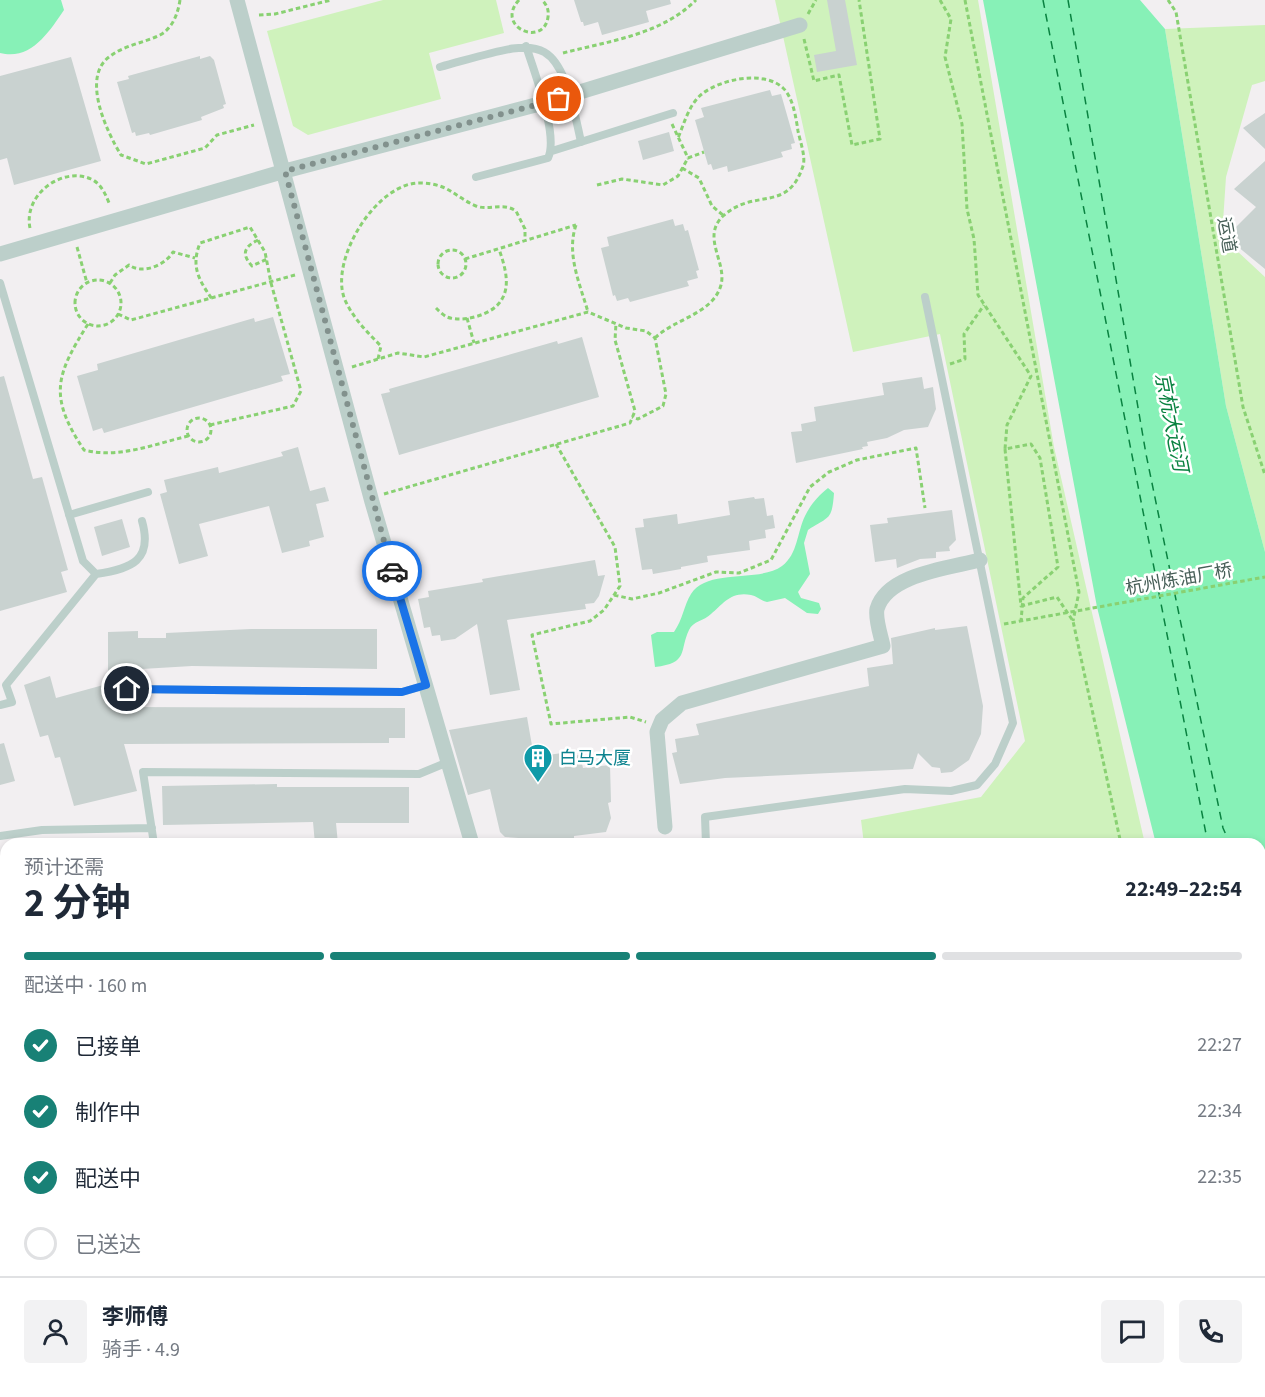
<!DOCTYPE html>
<html lang="zh">
<head>
<meta charset="utf-8">
<style>
  body { margin:0; font-family:"Source Sans 3","Noto Sans SC",sans-serif; background:#f2f2f3; color:#1f2937; height:100vh; display:flex; flex-direction:column; font-size:22px; white-space:nowrap }
  * { box-sizing:border-box; margin:0 }
  p { font-size:20px; color:#747a83 }
  .icon { flex:none; width:33px; height:33px; fill:none; stroke:currentColor; stroke-width:2; stroke-linecap:round; stroke-linejoin:round }
  .map { position:relative; flex:1; overflow:hidden }
  .side { position:absolute; left:0px; top:838px; width:1266px; height:560px; display:flex; flex-direction:column; background:#fff; border-radius:18px 18px 0 0; box-shadow:0 3px 9px #0003 }
  .side>* { flex:none }
  .pin { position:absolute; display:grid; place-items:center; width:51px; height:51px; color:#fff; margin:-26px; border:3px solid #fff; border-radius:50%; box-shadow:0 2px 6px #0007 }
  .courier { position:absolute; display:grid; place-items:center; width:60px; height:60px; margin:-30px; border:4px solid #1a73e8; border-radius:50%; background:#fff; color:#222; box-shadow:0 2px 8px #0007 }
  .overview em { font-style:normal; font-weight:700 }
  .overview div { display:flex; flex-direction:column-reverse }
  .overview { display:flex; align-items:center; justify-content:space-between; height:102px; padding:0 24px }
  h1 { font-size:39px; font-weight:700; line-height:45px }
  .bar { display:grid; grid-template-columns:repeat(4,1fr); gap:9px 6px; align-content:center; height:72px; padding:0 24px }
  .bar i { height:8px; border-radius:4px; background:#e0e1e3 }
  .bar .selected { background:#188176 }
  .bar p { grid-column:span 4 }
  .line { display:flex; align-items:center; gap:15px; padding:0 24px; border-top:2px solid #e0e1e3 }
  .line div { flex:1 }
  .round { display:grid; place-items:center; flex:none; width:63px; height:63px; border-radius:6px; background:#f2f2f3 }
  ol { padding:0 24px; list-style:none }
  li { display:flex; align-items:center; gap:18px; height:66px }
  li p { margin-inline-start:auto }
  li .icon { padding:6px; border-radius:50%; background:#188176; color:#fff; stroke-width:4 }
  li:last-child { color:#747a83 }
  li i { width:33px; height:33px; border:3px solid #e0e1e3; border-radius:50% }
  .map>svg:first-child { display:block }
  .green { fill:#cff2bc }
  .water { fill:#87f1b7 }
  .lines { fill:none; stroke-linecap:round; stroke-linejoin:round }
  .ferry { stroke:#098240; stroke-width:1.5; stroke-dasharray:8 6; stroke-linecap:butt }
  .building { fill:#c9d2d0 }
  .path { stroke:#89d172; stroke-width:3; stroke-dasharray:4.5 3; stroke-linecap:butt }
  .service { stroke:#bccfca; stroke-width:8 }
  .minor { stroke:#bccfca; stroke-width:15 }
  .tertiary { stroke:#bccfca; stroke-width:20 }
  .secondary { stroke:#bcd4cf; stroke-width:22 }
  .done { stroke:#82918d; stroke-width:6; stroke-dasharray:0 10.8 }
  .route { stroke:#1a73e8; stroke-width:8 }
  .labels { text-anchor:middle; stroke-width:5; stroke-linejoin:round; paint-order:stroke }
  .street-label { font-size:18px; fill:#465e57; stroke:#fff }
  .culture-label { font-size:18px; fill:#0d838f; stroke:#fff; text-anchor:start }
  .water-label { font-size:20px; font-style:italic; fill:#098240; stroke:#fff }
</style>
</head>
<body>
<div class="map">
<svg width="1265" height="1397" viewBox="0 0 1265 1397">
  <rect width="100%" height="100%" fill="#f2eff1"/>
  <path class="green" d="M383 0H496L504 33 429 53 441 99 308 135 293 126 267 31Z
    M775 0H978L1054 447 1145 844H864L861 820 981 797 1025 741 940 334 853 352Z
    M1265 25V81L1252 85 1226 177 1222 237 1265 277V552L1226 406 1165 29Z"/>
  <path class="water" d="M0 0H61L64 10C49 32 31 61 0 53Z
    M983 0H1140L1165 29 1226 406 1265 552V1201H1260V844H1156L1097 607Z
    M828 488 834 493C832 521 829 516 808 530L804 543 810 574 798 592 801 598 819 603 821 609 818 614 807 613 785 598 767 602C761 601 757 596 751 595 731 591 723 604 711 614 704 621 693 621 689 630 679 651 689 663 655 667L651 635 657 632H674C683 619 684 605 691 594 707 568 759 583 782 566 798 554 797 532 805 516 811 504 818 496 828 488Z"/>
  <g class="lines">
    <path class="ferry" d="M1043 0 1208 844
      M1068 0 1146 454 1223 828 1230 844
      M1260 902 1265 908
      M1260 929 1265 935"/>
  </g>
  <path class="building" d="M574 0H670L671 4 646 11 649 22 602 35 598 22 584 26 583 22H581Z
    M827 0H845L857 65 817 72 814 55 836 51Z
    M200 56V59L210 56 214 60 226 104 223 105 224 108 201 117 202 120 150 135 149 133 136 136 135 132 132 133 117 82 129 79 128 76Z
    M71 57 101 161 14 185 7 158 0 160V76Z
    M770 90 772 96 781 94 795 143 791 144 792 149 781 152 783 157 728 172 727 166 713 170 711 164 708 165 695 120 704 117 701 108Z
    M1265 113V149L1243 128Z
    M669 132 674 151 643 160 638 141Z
    M1265 161V269L1226 237 1256 207 1234 189Z
    M673 219 675 226 683 224 685 231 688 230 699 270 696 271 698 278 687 281 689 286 630 302 628 298 617 301 615 295 613 296 601 248 609 246 607 237Z
    M273 317 290 374 281 376 283 381 104 433 102 428 93 431 77 376 98 370 97 364 254 318 255 322Z
    M582 337 599 397 399 455 381 394 390 392 389 389 557 341 558 344Z
    M4 376 33 479 42 477 68 570 61 572 67 592 0 611V377Z
    M922 377 924 389 933 387 936 409 928 427 904 430 887 438 867 442 868 446 862 447 863 449 796 463 791 432 802 431 801 424 816 421 814 407 884 395 882 383Z
    M298 447 310 491 325 487 329 501 316 504 324 537 309 541 310 546 282 553 269 506 199 524 208 556 179 564 160 494 167 492 164 480 218 467 219 473 283 456 281 452Z
    M754 497 755 499 764 498 767 516 773 515 775 528 765 530 766 538 749 541 750 550 707 556 708 562 681 567V569L653 574 652 569 642 570 635 528 644 527 643 519 677 514 678 524 730 515 728 501Z
    M952 510 956 540 949 547 950 551 936 552V558L920 559 897 568 896 559 875 562 870 525 888 523 887 518Z
    M122 519 130 547 102 556 94 527Z
    M595 560 598 576 605 575 599 596 594 603 585 604 586 609 507 620 520 690 490 695 477 624 455 639 441 641 440 635 432 636 430 627 424 628 418 599 429 597 428 591 483 582 482 579Z
    M967 626 983 706 981 734 969 760 952 772 941 773 940 768 932 767 918 753 913 769 725 778 680 784 672 753 677 752 675 739 699 735 696 724 869 686 867 668 893 664 891 638 935 628V630Z
    M251 629H377V669L192 666 108 671V632L138 631V638H166V633Z
    M50 676 56 698 118 681 126 707 405 708V738H389V743L124 744 137 791 74 806 60 757 55 758 48 735 40 737 24 685Z
    M527 717 534 757 569 752 570 756 580 755 583 768 610 765 611 802 608 803 611 818 606 832 574 836V842L505 837 500 832 490 789 468 795 449 730Z
    M4 743 15 781 0 785V744Z
    M277 784V787H409V823H336L338 844H315L313 822 163 825 162 786Z"/>
  <g class="lines">
    <path class="path" d="M180 0C178 13 173 28 160 35 144 43 124 45 109 57 81 78 107 132 121 155L146 164 205 148 217 135 254 125
      M519 0C494 27 544 48 548 17 549 10 547 5 542 0
      M940 0 951 19 945 57 962 124 967 209 974 239 978 295 1031 376 1007 425 1005 449 1031 444 1040 458 1058 567 1023 598 1021 621
      M965 0 1079 592 1073 621
      M1168 0 1176 12 1243 407 1265 475
      M808 14 816 0
      M259 15 275 14 331 0
      M804 39 814 81 839 75 852 145 880 139 859 0
      M563 53C609 41 661 35 696 0
      M672 124 688 158 704 152
      M682 168 699 178 712 206 724 216
      M597 185 622 179 663 185 678 176 688 158
      M576 225C566 254 580 284 588 312
      M30 228C23 195 62 166 91 179 102 184 106 196 110 205
      M258 240C244 247 241 254 252 266L267 259
      M77 247 87 283
      M438 264a14 14 0 1 1 28 0a14 14 0 1 1-28 0Z
      M465 259 576 225
      M75 303a23 23 0 1 1 46 0a23 23 0 1 1-46 0Z
      M110 283 115 275 129 265C143 275 165 265 173 252L195 258
      M436 308C439 311 443 315 447 317 462 323 494 315 502 299 511 284 504 264 499 249
      M118 314 131 320 295 275
      M467 318 474 343
      M88 324C56 375 48 396 84 450 118 459 155 444 188 436
      M655 338C674 319 713 314 721 285 727 262 701 237 723 216 755 187 787 214 803 166 806 157 800 141 798 131 796 118 793 97 783 88 764 70 721 79 702 94 689 104 684 124 678 138
      M378 359 381 346C367 332 353 318 345 300 328 260 378 180 422 183 449 184 455 197 476 206 489 211 503 202 516 211L525 229V241
      M950 364 965 359 964 334 984 305
      M352 367 398 353 424 357 588 312 626 328 646 331 655 338 666 394 663 406 638 419 632 417
      M187 430a12 12 0 1 1 24 0a12 12 0 1 1-24 0Z
      M210 425 293 406 301 391 271 283 265 252 250 227 200 243C191 266 198 279 212 299
      M556 444 615 547 620 586 604 610 590 621 532 635 551 724 630 717 646 722
      M1005 449 1021 606 1057 597 1073 621 1121 844
      M384 494 630 423 635 411 615 340 616 323
      M614 595 632 599 659 593 716 572 739 573 771 560 810 487 829 472 857 460 916 448 925 508
      M1004 624 1265 577
      M1260 1209H1265
      M1260 1363H1265
      M1176 1392V1397
      M1233 1397 1265 1395"/>
    <path class="service" d="M440 67C543 39 557 25 581 142
      M552 151 673 113
      M476 177 548 158C559 136 534 71 526 46
      M0 283 83 561 96 574C132 569 153 560 142 521
      M69 515 148 492
      M127 689 402 692 426 685
      M0 705 12 702 6 685 96 574
      M0 836 42 830 152 828
      M154 844 143 772 419 774 448 762
      M706 844 705 817 905 789 951 791 977 785 995 764 1013 723 925 297
      M1260 1227H1265
      M988 1392V1397"/>
    <path class="minor" d="M237 0 372 502 472 844
      M0 254 285 171 547 102 800 25
      M665 827 657 732 662 720 682 703 883 646C881 636 875 619 877 609 887 574 950 568 980 560
      M350 1392V1397"/>
    <path class="tertiary" d="M0 926 6 925
      M700 1392V1397"/>
    <path class="secondary" d="M0 1321 6 1338
      M0 1389 3 1397
      M26 1392 28 1397"/>
  </g>
  <g class="lines">
    <path class="done" d="M392 571 285 171 559 99"/>
    <path class="route" d="M127 689 402 692 426 685 392 571"/>
  </g>
  <defs>
    <g id="building-pin" transform="scale(1.5)"><path d="M0 17L-7.5 6A9.5 9.5 0 1 1 7.5 6Z" fill="#0f9aa8" stroke="#fff"/><path d="M-4-6H4V6H1V3H-1V6H-4ZM-2.5-4.3h1.7v1.8h-1.7ZM.8-4.3h1.7v1.8H.8ZM-2.5-1h1.7V.8h-1.7ZM.8-1h1.7V.8H.8Z" fill="#fff"/></g>
  </defs>
  <g fill-rule="evenodd">
    <use href="#building-pin" x="538" y="758"/>
  </g>
  <g class="labels">
    <g class="street-label">
      <text transform="translate(1227 235) rotate(80)" y="6">运道</text>
      <text transform="translate(1179 579) rotate(-10)" y="6">杭州炼油厂桥</text>
    </g>
    <g class="culture-label">
      <text x="559" y="764">白马大厦</text>
    </g>
    <g class="water-label">
      <text transform="translate(1172 422) rotate(79)" y="7">京杭大运河</text>
    </g>
  </g>
</svg>
<div class="pin" style="left:559px;top:99px;background:#ea580c"><svg class="icon" aria-label="bag" viewBox="0 0 24 24"><path d="M5 8h14l-1 12H6zM9 8a3 3 0 0 1 6 0"/></svg></div>
<div class="pin" style="left:127px;top:689px;background:#1f2937"><svg class="icon" aria-label="home" viewBox="0 0 24 24"><path d="M3 11l9-7 9 7M6 9v11h12V9"/></svg></div>
<div class="courier" style="left:392px;top:571px"><svg class="icon" aria-label="car" viewBox="0 0 24 24"><path d="M5 17H2v-5l4-1 3-4h7l3 4 3 1v5h-3M9 17h6M6 11h13"/><circle cx="7" cy="17" r="2"/><circle cx="17" cy="17" r="2"/></svg></div>
<section class="side">
<div class="overview"><div><h1>2 分钟</h1><p>预计还需</p></div><em>22:49–22:54</em></div>
<div class="bar"><i class="selected"></i><i class="selected"></i><i class="selected"></i><i></i><p>配送中 · 160 m</p></div>
<ol>
<li><svg class="icon" aria-label="check" viewBox="0 0 24 24"><path d="M5 12l5 5 9-10"/></svg>已接单<p>22:27</p></li>
<li><svg class="icon" aria-label="check" viewBox="0 0 24 24"><path d="M5 12l5 5 9-10"/></svg>制作中<p>22:34</p></li>
<li><svg class="icon" aria-label="check" viewBox="0 0 24 24"><path d="M5 12l5 5 9-10"/></svg>配送中<p>22:35</p></li>
<li><i></i>已送达</li>
</ol>
<div class="line" style="height:108px"><a class="round"><svg class="icon" aria-label="person" viewBox="0 0 24 24"><circle cx="12" cy="8" r="4"/><path d="M4 21q1-7 8-7t8 7"/></svg></a><div><b>李师傅</b><p>骑手 · 4.9</p></div><a class="round"><svg class="icon" aria-label="chat" viewBox="0 0 24 24"><path d="M4 5h16v11H9l-5 4z"/></svg></a><a class="round"><svg class="icon" aria-label="phone" viewBox="0 0 24 24"><path d="M5 4h4l2 5-3 2q2 4 5 5l2-3 5 2v4C11 20 4 13 5 4z"/></svg></a></div>
</section>
</div>
</body>
</html>
